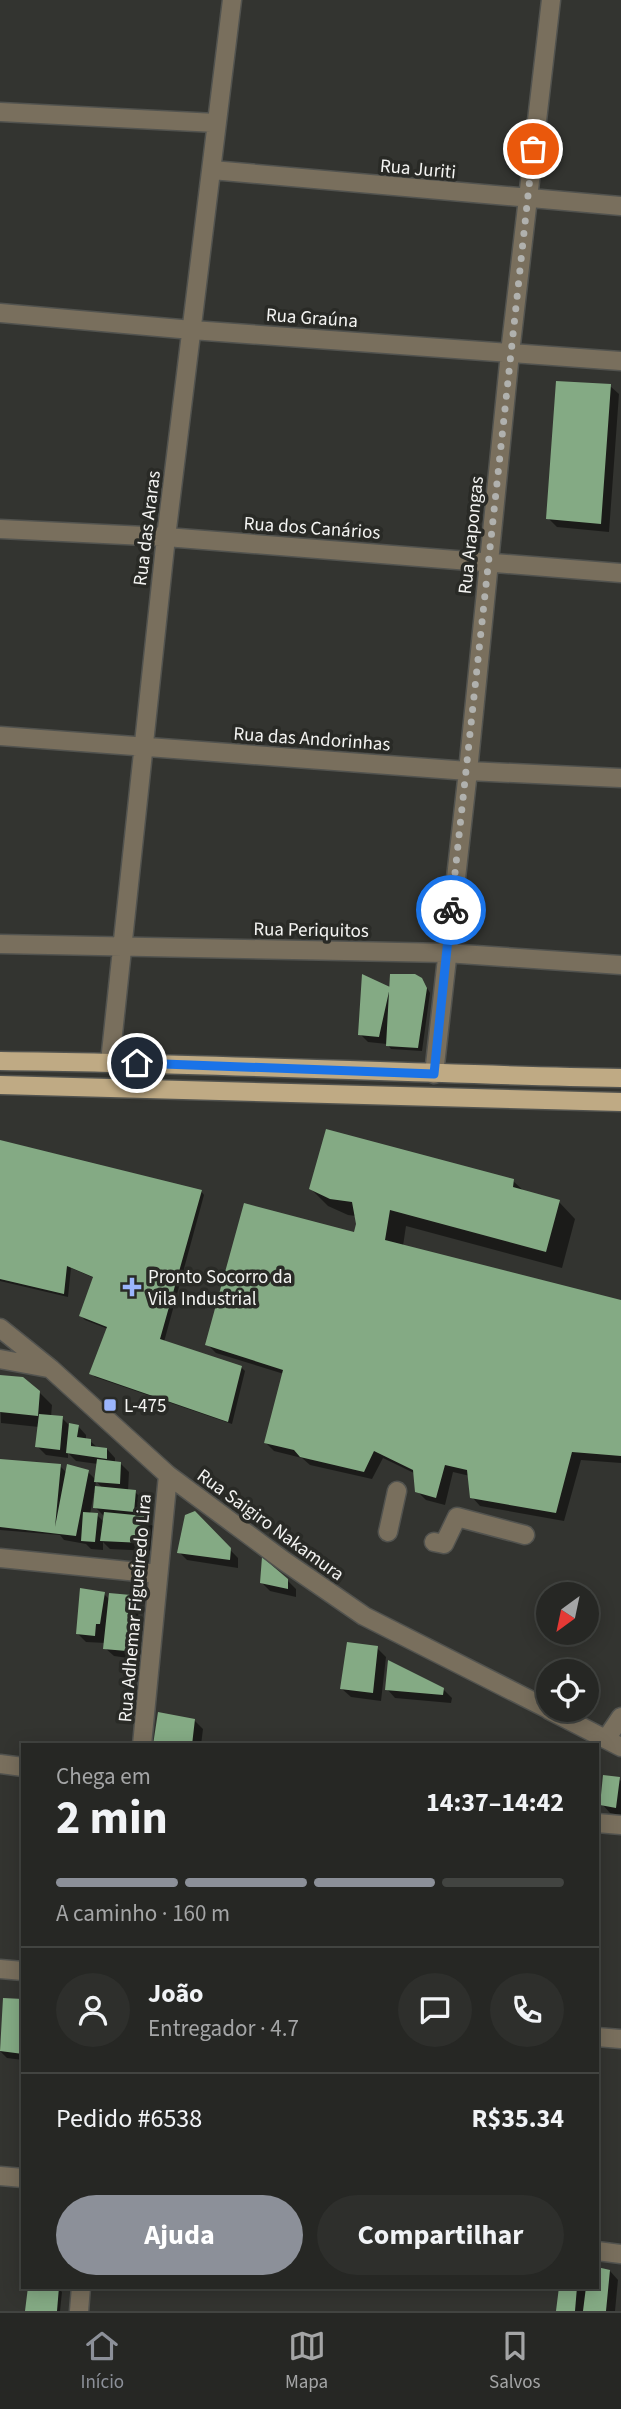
<!DOCTYPE html>
<html lang="pt">
<head>
<meta charset="utf-8">
<style>
  body { margin:0; font-family:"Source Sans 3",sans-serif; background:#2e2f2c; color:#f1f3f6; height:100vh; display:flex; flex-direction:column; font-size:26px; white-space:nowrap }
  * { box-sizing:border-box; margin:0 }
  p { font-size:23px; color:#a4a5a6 }
  .icon { flex:none; width:38px; height:38px; fill:none; stroke:currentColor; stroke-width:2; stroke-linecap:round; stroke-linejoin:round }
  .map { position:relative; flex:1; overflow:hidden }
  .panel { position:absolute; left:21px; top:1743px; width:578px; height:546px; display:flex; flex-direction:column; background:#262724; border-radius:0px; box-shadow:0 4px 18px #0003,0 0 0 2px #424441 }
  .panel>* { flex:none }
  .needle { width:46px; rotate:213deg }
  .buttons { position:absolute; left:536px; top:1582px; display:grid; gap:14px }
  .buttons a { display:grid; place-items:center; width:63px; height:63px; border-radius:50%; background:#262724; box-shadow:0 4px 18px #0003,0 0 0 2px #424441; font-size:35px }
  .pin { position:absolute; display:grid; place-items:center; width:60px; height:60px; color:#fff; margin:-30px; border:4px solid #fff; border-radius:50%; box-shadow:0 2px 7px #0007 }
  .courier { position:absolute; display:grid; place-items:center; width:70px; height:70px; margin:-35px; border:5px solid #1a73e8; border-radius:50%; background:#fff; color:#222; box-shadow:0 2px 9px #0007 }
  .overview em { font-style:normal; font-weight:700 }
  .overview div { display:flex; flex-direction:column-reverse }
  .overview { display:flex; align-items:center; justify-content:space-between; height:119px; padding:0 35px }
  h1 { font-size:46px; font-weight:700; line-height:52px }
  .bar { display:grid; grid-template-columns:repeat(4,1fr); gap:10px 7px; align-content:center; height:84px; padding:0 35px }
  .bar i { height:9px; border-radius:5px; background:#424441 }
  .bar .current { background:#8c9099 }
  .bar p { grid-column:span 4 }
  .line { display:flex; align-items:center; gap:18px; padding:0 35px; border-top:2px solid #424441 }
  .line div { flex:1 }
  .round { display:grid; place-items:center; flex:none; width:74px; height:74px; border-radius:37px; background:#2e2f2c }
  .button { display:flex; gap:14px; margin-top:auto; padding:14px 35px }
  .button a { flex:1; height:80px; border-radius:42px; background:#8c9099; color:#fff; font-size:28px; font-weight:700; line-height:80px; text-align:center }
  .button a+a { background:#2e2f2c; color:#f1f3f6 }
  .menu { display:flex; justify-content:space-around; align-items:center; height:98px; border-top:2px solid #424441; background:#262724; font-size:19px; color:#a4a5a6 }
  .menu a { display:grid; justify-items:center; gap:4px }
  .menu .current { color:#8c9099 }
  .map>svg:first-child { display:block }
  .shadow { fill:#0007; fill-rule:evenodd }
  .building { fill:#84aa84 }
  .lines { fill:none; stroke-linecap:round; stroke-linejoin:round }
  .minor-casing { stroke:#52534f; stroke-width:21 }
  .major-casing { stroke:#52534f; stroke-width:21 }
  .minor { stroke:#796f5d; stroke-width:18 }
  .major { stroke:#bfaa84; stroke-width:18 }
  .done { stroke:#b0b1ae; stroke-width:7; stroke-dasharray:0 12.6 }
  .route { stroke:#1a73e8; stroke-width:9 }
  .poi-dot { fill:#9bb5fd; stroke:#292a26; stroke-width:2.5 }
  .labels { text-anchor:middle; stroke-width:7; stroke-linejoin:round; paint-order:stroke }
  .street-label { font-size:19px; fill:#f4f4f2; stroke:#292a26 }
  .poi-label { font-size:19px; fill:#f4f4f2; stroke:#292a26; text-anchor:start }
</style>
</head>
<body>
<div class="map">
<svg width="621" height="2311" viewBox="0 0 621 2311">
  <rect width="100%" height="100%" fill="#333430"/>
  <path class="shadow" d="M610 386 619 394 609 532 557 527 548 518Z
    M364 976 391 989 421 979 425 984 430 993 422 1051 391 1049 387 1044 368 1042 360 1034Z
    M0 1142 201 1191 204 1195 164 1342 241 1367 245 1371 232 1424 95 1377 91 1373 108 1329 85 1320 81 1316 94 1278 71 1268 68 1297 0 1281Z
    M513 1181 525 1192 559 1202 575 1219 562 1268 406 1226 403 1246 621 1302V1463L581 1460 564 1521 480 1506 472 1497 470 1476 453 1472 445 1505 426 1500 417 1491 416 1474 383 1458 372 1479 310 1465 302 1458 274 1451 266 1443 284 1374 216 1353 207 1344 355 1234 358 1224 356 1216 348 1215 328 1206 311 1189Z
    M0 1376 39 1392 52 1405 51 1417 62 1418 69 1425 78 1426 86 1435V1440L90 1441 98 1448 107 1449 115 1458V1463L121 1464 129 1472 128 1491 135 1492 143 1500 142 1518 153 1526 151 1551 110 1549 103 1542V1550L91 1549 86 1544 64 1540 60 1535 0 1530V1461L60 1466 67 1473 88 1472 96 1480 98 1464 76 1461 68 1453V1458L46 1455 37 1446 39 1427 1 1423ZM96 1481 103 1489 95 1488ZM94 1493H96L95 1507 104 1516V1522L97 1515 90 1514Z
    M194 1513 238 1558V1568L187 1560 179 1552Z
    M287 1580 296 1589V1597L270 1591 262 1583Z
    M104 1594 110 1600 131 1597 139 1605 135 1659 114 1656 105 1648 106 1643 86 1642 78 1634Z
    M377 1648 386 1657 381 1701 351 1697 342 1689Z
    M387 1689H443L452 1698 451 1703 395 1698Z
    M194 1720 203 1729 201 1745H155Z
    M619 1779 621 1781V1815L610 1813 602 1804Z
    M5 2000 23 2001V2060L7 2058 0 2051Z
    M597 2269 610 2271 618 2280 615 2311H558L560 2287H597Z
    M58 2288 62 2292 60 2311H27Z"/>
  <path class="building" d="M556 381 611 384 601 524 546 519Z
    M362 974 390 987 379 1037 358 1035Z
    M390 974H415L422 978 427 988 418 1048 386 1046Z
    M326 1129 514 1179 513 1187 560 1200 546 1252 390 1210 385 1240 621 1300V1456L572 1452 556 1513 470 1498 467 1470 445 1465 436 1498 415 1492 413 1470 374 1451 364 1472 300 1457 294 1450 264 1443 283 1370 205 1345 244 1203 354 1232 356 1224 352 1202 330 1199 309 1189Z
    M0 1140 202 1190 160 1339 242 1366 228 1422 89 1374 107 1327 79 1316 93 1277 67 1266 64 1294 0 1279Z
    M0 1375 23 1377 40 1391 38 1416 0 1412Z
    M39 1414 63 1416 60 1450 35 1447Z
    M69 1423 79 1425 77 1437 91 1439V1446L107 1448V1459L66 1453Z
    M0 1459 61 1464 55 1527 67 1464 89 1470 76 1536 0 1527Z
    M97 1459 121 1462 120 1484 94 1482Z
    M95 1486 136 1490 134 1512 93 1508Z
    M195 1511 231 1548 230 1560 177 1553 185 1515Z
    M83 1512 98 1513 95 1542 81 1541Z
    M104 1512 145 1516 143 1543 100 1541Z
    M262 1557 288 1579V1589L260 1583Z
    M80 1588 105 1592 100 1624H96L95 1636 76 1634Z
    M109 1593 131 1595 127 1651 103 1649Z
    M347 1642 378 1646 373 1693 340 1689Z
    M388 1660 444 1688 443 1695 385 1690Z
    M158 1712 195 1719 192 1745H153Z
    M603 1775 620 1777 616 1808 600 1805Z
    M3 1998 23 1999V2054L0 2051Z
    M597 2267 610 2270 606 2311H583L586 2287H597Z
    M28 2287H59L57 2311H25Z
    M559 2287H577L575 2311H556Z"/>
  <g class="lines">
    <g class="minor-casing">
      <path id="minor" d="M0 112 216 123
        M212 170 621 206
        M0 313 192 330 621 361
        M0 529 166 537 621 573
        M0 736 468 771 621 778
        M0 944 446 953 621 965
        M110 1062 166 537 232 0
        M434 1074 468 771 510 353 551 0
        M0 1328 51 1369 168 1475 284 1561 364 1616 548 1709
        M0 1359 48 1368
        M388 1532 397 1491
        M434 1542 444 1544 457 1517 525 1535
        M0 1558 158 1574
        M549 1710 621 1747
        M606 1739 621 1717
        M142 1745 168 1475
        M0 1764 23 1767
        M597 1823 621 1825
        M0 1969 23 1971
        M597 2037 621 2039
        M0 2176 23 2178
        M597 2251 621 2254
        M79 2311 81 2287"/>
    </g>
    <g class="major-casing">
      <path id="major" d="M0 1061C207 1063 414 1074 621 1078
        M0 1085 621 1102"/>
    </g>
    <use href="#minor" class="minor"/>
    <use href="#major" class="major"/>
  </g>
  <g class="lines">
    <path class="done" d="M451 910 533 149"/>
    <path class="route" d="M137 1063 434 1074 451 910"/>
  </g>
  <g class="poi-dot">
    <path d="M128.5 1276.5h7v7h7v7h-7v7h-7v-7h-7v-7h7z"/>
    <rect x="103" y="1398" width="14" height="14" rx="3.5"/>
  </g>
  <g class="labels">
    <g class="street-label">
      <text transform="translate(418 168) rotate(5)" y="7">Rua Juriti</text>
      <text transform="translate(312 317) rotate(4)" y="7">Rua Graúna</text>
      <text transform="translate(312 527) rotate(4)" y="7">Rua dos Canários</text>
      <text transform="translate(146 528) rotate(-83)" y="7">Rua das Araras</text>
      <text transform="translate(470 535) rotate(-84)" y="7">Rua Arapongas</text>
      <text transform="translate(312 738) rotate(4)" y="7">Rua das Andorinhas</text>
      <text transform="translate(311 929) rotate(1)" y="7">Rua Periquitos</text>
      <text transform="translate(271 1524) rotate(36)" y="7">Rua Saigiro Nakamura</text>
      <text transform="translate(134 1608) rotate(-85)" y="7">Rua Adhemar Figueiredo Lira</text>
    </g>
    <g class="poi-label">
      <text x="148" y="1283">Pronto Socorro da<tspan x="148" dy="22">Vila Industrial</tspan></text>
      <text x="124" y="1412">L-475</text>
    </g>
  </g>
</svg>
<div class="buttons">
<a><svg class="needle" viewBox="-14 -14 28 28"><path d="M0-13l5 13h-10z" fill="#e53935"/><path d="M0 13l5-13h-10z" fill="#a4a5a6"/></svg></a>
<a><svg class="icon" aria-label="locate" viewBox="0 0 24 24"><circle cx="12" cy="12" r="6"/><path d="M12 2v4M12 18v4M2 12h4M18 12h4"/></svg></a>
</div>
<div class="pin" style="left:533px;top:149px;background:#ea580c"><svg class="icon" aria-label="bag" viewBox="0 0 24 24"><path d="M5 8h14l-1 12H6zM9 8a3 3 0 0 1 6 0"/></svg></div>
<div class="pin" style="left:137px;top:1063px;background:#1f2937"><svg class="icon" aria-label="home" viewBox="0 0 24 24"><path d="M3 11l9-7 9 7M6 9v11h12V9"/></svg></div>
<div class="courier" style="left:451px;top:910px"><svg class="icon" aria-label="bike" viewBox="0 0 24 24"><circle cx="6" cy="16" r="4"/><circle cx="18" cy="16" r="4"/><path d="M6 16l4-8h5l3 8M10 8l3 8H6M13 5h3"/></svg></div>
<section class="panel">
<div class="overview"><div><h1>2 min</h1><p>Chega em</p></div><em>14:37–14:42</em></div>
<div class="bar"><i class="current"></i><i class="current"></i><i class="current"></i><i></i><p>A caminho · 160 m</p></div>
<div class="line" style="height:126px"><a class="round"><svg class="icon" aria-label="person" viewBox="0 0 24 24"><circle cx="12" cy="8" r="4"/><path d="M4 21q1-7 8-7t8 7"/></svg></a><div><b>João</b><p>Entregador · 4.7</p></div><a class="round"><svg class="icon" aria-label="chat" viewBox="0 0 24 24"><path d="M4 5h16v11H9l-5 4z"/></svg></a><a class="round"><svg class="icon" aria-label="phone" viewBox="0 0 24 24"><path d="M5 4h4l2 5-3 2q2 4 5 5l2-3 5 2v4C11 20 4 13 5 4z"/></svg></a></div>
<div class="line" style="height:91px"><div>Pedido #6538</div><b>R$35.34</b></div>
<div class="button"><a>Ajuda</a><a>Compartilhar</a></div>
</section>
</div>
<nav class="menu">
<a class="current"><svg class="icon" aria-label="home" viewBox="0 0 24 24"><path d="M3 11l9-7 9 7M6 9v11h12V9"/></svg>Início</a>
<a><svg class="icon" aria-label="map" viewBox="0 0 24 24"><path d="M3 6l6-2 6 2 6-2v14l-6 2-6-2-6 2zM9 4v14M15 6v14"/></svg>Mapa</a>
<a><svg class="icon" aria-label="saved" viewBox="0 0 24 24"><path d="M7 4h10v16l-5-4-5 4z"/></svg>Salvos</a>
</nav>
</body>
</html>
